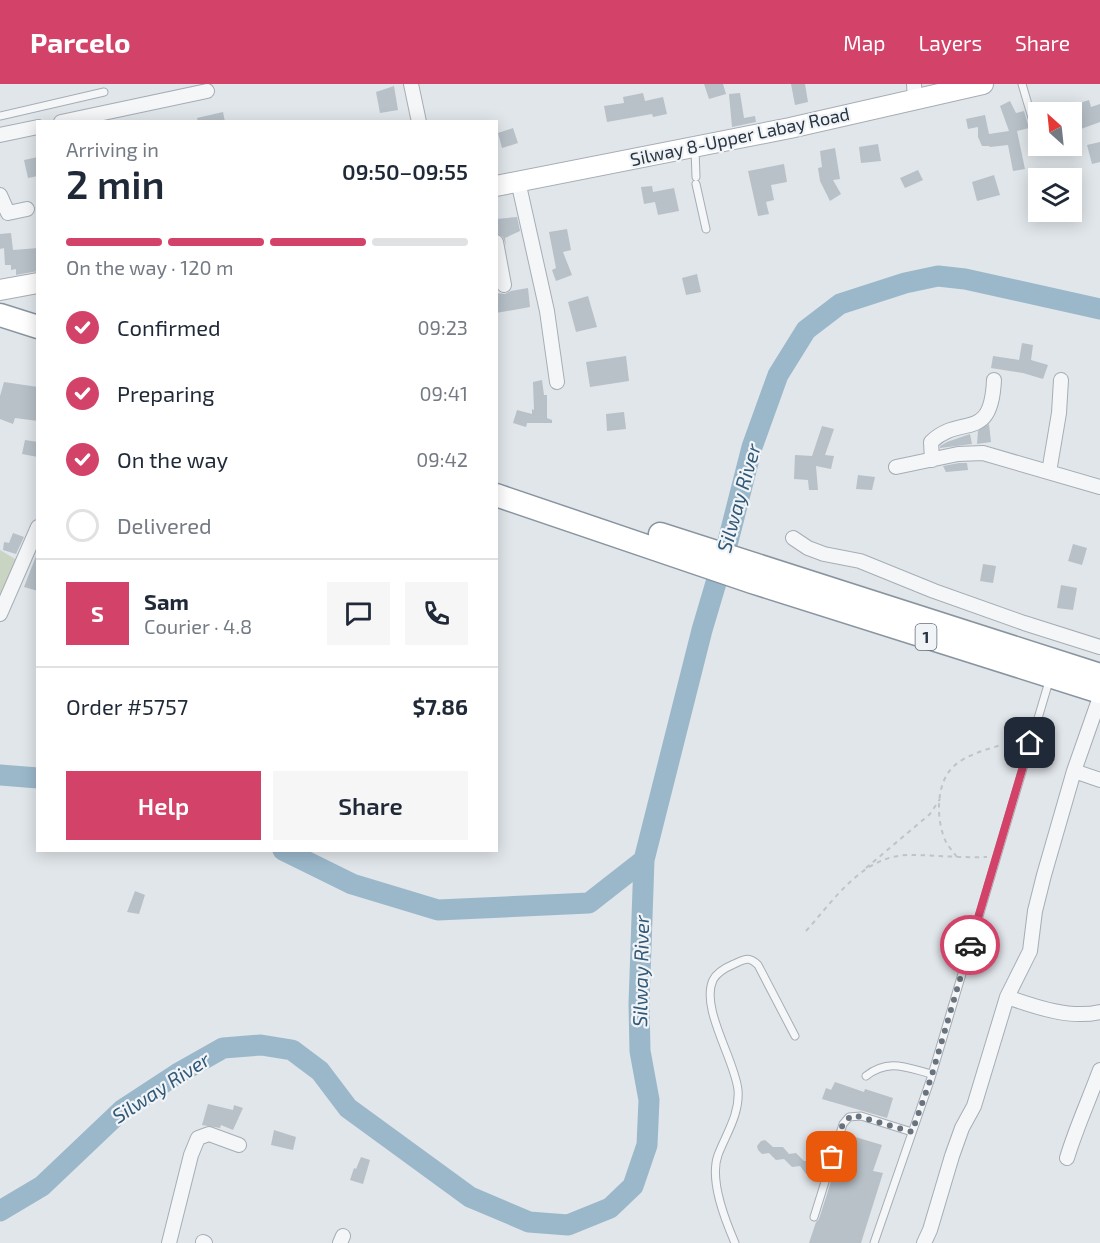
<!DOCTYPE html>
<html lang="en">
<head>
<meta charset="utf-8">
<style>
  body { margin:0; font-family:"Exo 2",sans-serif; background:#f6f6f7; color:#1f2937; height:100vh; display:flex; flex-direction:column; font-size:22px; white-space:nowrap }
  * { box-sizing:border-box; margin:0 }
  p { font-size:20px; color:#747a83 }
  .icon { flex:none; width:33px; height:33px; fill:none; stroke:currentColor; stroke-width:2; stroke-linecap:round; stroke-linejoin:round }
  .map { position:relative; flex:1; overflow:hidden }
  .side { position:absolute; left:36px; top:36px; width:462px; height:732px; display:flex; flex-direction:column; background:#fff; border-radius:0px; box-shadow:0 3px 15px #0003 }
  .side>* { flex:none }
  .needle { width:39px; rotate:333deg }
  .tools { position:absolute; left:1028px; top:18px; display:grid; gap:12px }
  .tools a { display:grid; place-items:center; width:54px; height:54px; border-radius:0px; background:#fff; box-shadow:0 3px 15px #0003; font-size:30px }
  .pin { position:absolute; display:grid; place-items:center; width:51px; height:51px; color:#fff; margin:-26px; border-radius:12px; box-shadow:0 3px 9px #0006 }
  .courier { position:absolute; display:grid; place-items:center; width:60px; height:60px; margin:-30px; border:4px solid #d34369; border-radius:50%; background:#fff; color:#222; box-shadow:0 2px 8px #0007 }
  .headline em { font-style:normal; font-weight:600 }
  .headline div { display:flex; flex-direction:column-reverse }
  .headline { display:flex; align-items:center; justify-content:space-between; height:102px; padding:0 30px }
  h1 { font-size:39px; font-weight:600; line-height:45px }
  .bar { display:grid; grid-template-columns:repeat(4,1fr); gap:9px 6px; align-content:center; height:72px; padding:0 30px }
  .bar i { height:8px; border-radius:4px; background:#e0e1e3 }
  .bar .current { background:#d34369 }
  .bar p { grid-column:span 4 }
  .line { display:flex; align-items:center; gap:15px; padding:0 30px; border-top:2px solid #e0e1e3 }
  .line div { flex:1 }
  .round { display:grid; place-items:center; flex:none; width:63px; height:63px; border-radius:0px; background:#f6f6f7 }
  ol { padding:0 30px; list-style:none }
  li { display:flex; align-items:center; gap:18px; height:66px }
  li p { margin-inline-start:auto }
  li .icon { padding:6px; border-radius:50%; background:#d34369; color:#fff; stroke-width:4 }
  li:last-child { color:#747a83 }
  li i { width:33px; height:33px; border:3px solid #e0e1e3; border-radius:50% }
  .cta { display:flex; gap:12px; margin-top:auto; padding:12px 30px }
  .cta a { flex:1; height:69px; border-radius:0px; background:#d34369; color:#fff; font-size:24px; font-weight:600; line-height:69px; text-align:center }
  .cta a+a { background:#f6f6f7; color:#1f2937 }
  header { display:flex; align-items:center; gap:36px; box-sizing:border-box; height:84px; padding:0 30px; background:#d34369; color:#fff }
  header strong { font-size:28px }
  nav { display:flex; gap:33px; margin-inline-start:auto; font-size:21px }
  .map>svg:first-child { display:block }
  .green { fill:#c9d4c2 }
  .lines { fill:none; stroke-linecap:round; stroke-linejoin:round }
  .river { stroke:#9bb8cb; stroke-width:21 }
  .building { fill:#b8c0c8 }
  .service-casing { stroke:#a6adb5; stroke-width:9 }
  .minor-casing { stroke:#a6adb5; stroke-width:16 }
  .secondary-casing { stroke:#a6adb5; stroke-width:22 }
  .trunk-casing { stroke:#8895a1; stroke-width:25 }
  .path { stroke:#bfc4c9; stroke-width:2; stroke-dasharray:4.5 4.5; stroke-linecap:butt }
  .service { stroke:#f4f6f8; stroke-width:7 }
  .minor { stroke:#f4f6f8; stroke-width:14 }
  .secondary { stroke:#fff; stroke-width:20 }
  .trunk { stroke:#fff; stroke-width:22 }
  .done { stroke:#69737d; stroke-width:6; stroke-dasharray:0 10.8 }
  .route { stroke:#d34369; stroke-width:8 }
  .labels { text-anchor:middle; stroke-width:4.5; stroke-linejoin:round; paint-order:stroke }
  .shield { fill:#f1f4f7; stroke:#656e79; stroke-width:1.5 }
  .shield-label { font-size:16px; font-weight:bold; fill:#293543 }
  .street-label { font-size:18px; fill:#293543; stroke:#f1f4f7 }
  .water-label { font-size:20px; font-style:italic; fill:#315978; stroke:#f1f4f7 }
</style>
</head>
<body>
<header>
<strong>Parcelo</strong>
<nav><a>Map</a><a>Layers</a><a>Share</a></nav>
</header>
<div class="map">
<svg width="1100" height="1159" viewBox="0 0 1100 1159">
  <rect width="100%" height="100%" fill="#e1e6ea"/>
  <path class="green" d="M0 466 22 479 0 514Z"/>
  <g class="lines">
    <path class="river" d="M0 691 38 694
      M283 766 352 800 438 826 589 819 644 776
      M0 1127 42 1102 122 1026 177 990 223 964 261 961 292 966 320 987 348 1024 470 1113 529 1138 568 1141 610 1124 633 1102 647 1061 649 1016 640 967 639 920 644 776 702 546 726 465 752 363 778 291 806 246 840 220 905 199 938 192 965 195 1100 225"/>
  </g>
  <path class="building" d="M704 0H723L726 10 709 15Z
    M791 0H805L808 18 795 21Z
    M394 2 398 26 380 29 376 8Z
    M643 9 645 17 663 13 667 30 653 33 652 30 607 38 604 22 624 19 623 13Z
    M740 9 744 34 755 32 756 38 732 43 729 10Z
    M1089 16 1091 23 1100 20V38L1081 45 1073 21Z
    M1010 17 1016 29 1024 27 1029 44 1017 47 1025 85 1013 87 1008 61 990 63 989 62H982L978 53V43L968 45 966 35 985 31 989 50 1009 47 1000 22Z
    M223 28 225 38H198L197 34Z
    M513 44 518 59 502 64 498 49Z
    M1100 58V78L1092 80 1087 61Z
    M878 60 881 77 861 79 859 63Z
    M835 64 840 95 833 96 841 110 830 117 820 97 818 84 822 83 820 67Z
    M38 73V92L28 94 24 76Z
    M784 80 787 98 771 101 774 116 766 118 769 130 758 132 748 87Z
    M918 86 923 96 905 104 900 94Z
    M994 91 1000 111 977 117 972 98Z
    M652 102 653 108 674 104 679 127 658 131 655 118 644 120 641 103Z
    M517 133 520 147 505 154 506 162 503 153 496 149V135Z
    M567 145 571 166 563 168 572 191 556 197 552 186 556 184 549 148Z
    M11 149 13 166 38 164V187L16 191V185L11 186V181H5L4 164 0 165V150Z
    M697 190 701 208 686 211 682 194Z
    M528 204 530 223 496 229V209L505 210 511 207Z
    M588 212 597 243 576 248 568 218Z
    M1022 259 1033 261 1031 276 1048 281 1043 295 1023 289 991 284 993 272 1019 276Z
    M626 272 629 297 590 303 586 278Z
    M542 296 544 311H547V334L552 336V339H527L526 343 513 339 517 326 532 330V325L534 326 533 298Z
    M4 298 38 303V337L15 334 13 340 0 335V312Z
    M624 328 626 345 607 347 606 330Z
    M989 340 991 358 977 360 978 347Z
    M822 342 834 345 825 371 834 372 831 385 816 382 818 406H809L808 396 794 395 795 371 812 372Z
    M970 350 972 360 940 364V362L947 358Z
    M25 356 38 358V373L22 370Z
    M959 379H967L968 386 946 388 943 382Z
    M858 391 875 393 872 406 856 405Z
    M13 449 24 453 16 470 3 466 4 458 9 459Z
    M1073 460 1087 464 1082 481 1068 477Z
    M38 467V507L24 503Z
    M983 480 996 482 993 499 980 497Z
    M1061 501 1077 504 1073 526 1057 524Z
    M135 807 145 811 139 830 127 828Z
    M835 998 864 1008 865 1005 893 1014 887 1034 822 1015 826 1004 831 1006Z
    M208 1020 233 1026 234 1021 243 1024 233 1046 221 1041 220 1044 202 1041Z
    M274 1046 296 1053 293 1066 271 1061Z
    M852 1052 882 1061 873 1087 883 1089 861 1159H809L816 1138 819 1135 838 1076 845 1078Z
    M765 1056 773 1063H783L789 1070 796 1069 804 1077H814L818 1085 813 1090H806L800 1082 792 1083 784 1075 776 1076 769 1069 762 1070 758 1066 757 1062 761 1057Z
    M361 1073 370 1076 363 1100 350 1096 354 1084 356 1085Z"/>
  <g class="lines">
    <g class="service-casing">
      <path id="service" d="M1022 0 1035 44
        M0 32 104 8
        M695 65 696 93
        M696 100 706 145
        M866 992C889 974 907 984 932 990
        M814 1133 843 1040 849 1033 861 1032 912 1048
        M735 1159C725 1136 709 1096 718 1071 726 1050 740 1030 738 1006 735 976 700 924 713 896 717 888 727 883 734 880 745 875 749 872 758 881L795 952
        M874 1159 931 994 1050 594"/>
    </g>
    <g class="minor-casing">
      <path id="minor" d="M411 0 419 38
        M914 0 915 15
        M61 38 207 7
        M0 51 38 43
        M518 97 547 227 557 298
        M0 111 8 129 27 125
        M496 158 504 201
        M932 376 931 358C961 329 991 360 994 296
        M896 383 958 370 983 369 1100 403
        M1049 388 1059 329 1061 296
        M793 454 808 464 824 470 860 477 934 507 1024 539 1100 563
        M0 530 38 443
        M1074 687 1100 696
        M1007 913C1036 923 1070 935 1100 928
        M1067 1074C1076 1044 1089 1016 1100 986
        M203 1158 205 1159
        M169 1159 191 1071 198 1054 209 1050 239 1061
        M340 1159 343 1152
        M924 1159 930 1146 952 1072 962 1044 974 1022 1007 913 1030 867 1035 827 1044 791 1074 687 1100 613"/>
    </g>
    <g class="secondary-casing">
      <path id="secondary" d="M496 102 790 44 983 0
        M0 206 38 199"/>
    </g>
    <g class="trunk-casing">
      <path id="trunk" d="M0 231 38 243
        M496 411 752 498 1100 608
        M660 450 1100 591"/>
    </g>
    <path class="path" d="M957 773C953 768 949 763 946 758 936 737 935 699 954 682 966 671 985 666 1001 661
      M866 784 930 730 940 715
      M806 847C834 816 862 772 908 771 934 771 961 774 987 773"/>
    <use href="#service" class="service"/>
    <use href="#minor" class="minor"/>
    <use href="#secondary" class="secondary"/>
    <use href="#trunk" class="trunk"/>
  </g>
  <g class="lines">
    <path class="done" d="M832 1073C836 1059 839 1037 854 1031L912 1048 931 994 970 861"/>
    <path class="route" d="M970 861 1030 659"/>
  </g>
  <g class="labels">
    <rect class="shield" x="915.5" y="540" width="21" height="26" rx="4.5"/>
    <g class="shield-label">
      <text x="926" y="559">1</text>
    </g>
    <g class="street-label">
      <text transform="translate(740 53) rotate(-12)" y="6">Silway 8-Upper Labay Road</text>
    </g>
    <g class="water-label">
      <text transform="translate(739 414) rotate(-74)" y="7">Silway River</text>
      <text transform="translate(641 887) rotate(-89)" y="7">Silway River</text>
      <text transform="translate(161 1004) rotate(-33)" y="7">Silway River</text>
    </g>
  </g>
</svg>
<div class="tools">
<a><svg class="needle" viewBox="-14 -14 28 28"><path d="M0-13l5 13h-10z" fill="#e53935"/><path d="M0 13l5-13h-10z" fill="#747a83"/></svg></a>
<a><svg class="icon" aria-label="layers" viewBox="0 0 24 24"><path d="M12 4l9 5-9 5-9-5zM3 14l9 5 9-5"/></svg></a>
</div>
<div class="pin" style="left:832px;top:1073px;background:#ea580c"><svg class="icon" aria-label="bag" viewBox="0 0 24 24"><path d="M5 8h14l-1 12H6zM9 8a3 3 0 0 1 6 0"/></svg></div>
<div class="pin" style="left:1030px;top:659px;background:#1f2937"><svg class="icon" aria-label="home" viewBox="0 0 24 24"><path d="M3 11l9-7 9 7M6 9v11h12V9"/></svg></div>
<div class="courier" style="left:970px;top:861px"><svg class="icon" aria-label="car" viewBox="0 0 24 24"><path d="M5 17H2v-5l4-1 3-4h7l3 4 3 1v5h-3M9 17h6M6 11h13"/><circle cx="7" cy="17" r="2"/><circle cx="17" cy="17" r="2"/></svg></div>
<section class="side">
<div class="headline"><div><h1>2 min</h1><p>Arriving in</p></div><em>09:50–09:55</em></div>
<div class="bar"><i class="current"></i><i class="current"></i><i class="current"></i><i></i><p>On the way · 120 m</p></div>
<ol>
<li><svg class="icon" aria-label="check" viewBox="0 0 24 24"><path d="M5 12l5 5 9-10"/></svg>Confirmed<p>09:23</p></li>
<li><svg class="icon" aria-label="check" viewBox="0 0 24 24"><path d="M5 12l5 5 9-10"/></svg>Preparing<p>09:41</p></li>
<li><svg class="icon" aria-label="check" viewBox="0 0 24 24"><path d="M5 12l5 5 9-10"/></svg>On the way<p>09:42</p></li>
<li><i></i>Delivered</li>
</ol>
<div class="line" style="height:108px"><b class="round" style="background:#d34369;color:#fff">S</b><div><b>Sam</b><p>Courier · 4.8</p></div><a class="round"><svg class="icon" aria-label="chat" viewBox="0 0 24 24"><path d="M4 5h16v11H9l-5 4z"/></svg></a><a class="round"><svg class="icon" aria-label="phone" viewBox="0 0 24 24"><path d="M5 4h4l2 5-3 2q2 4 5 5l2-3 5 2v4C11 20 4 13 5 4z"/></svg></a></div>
<div class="line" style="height:78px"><div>Order #5757</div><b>$7.86</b></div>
<div class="cta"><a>Help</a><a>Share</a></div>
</section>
</div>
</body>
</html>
